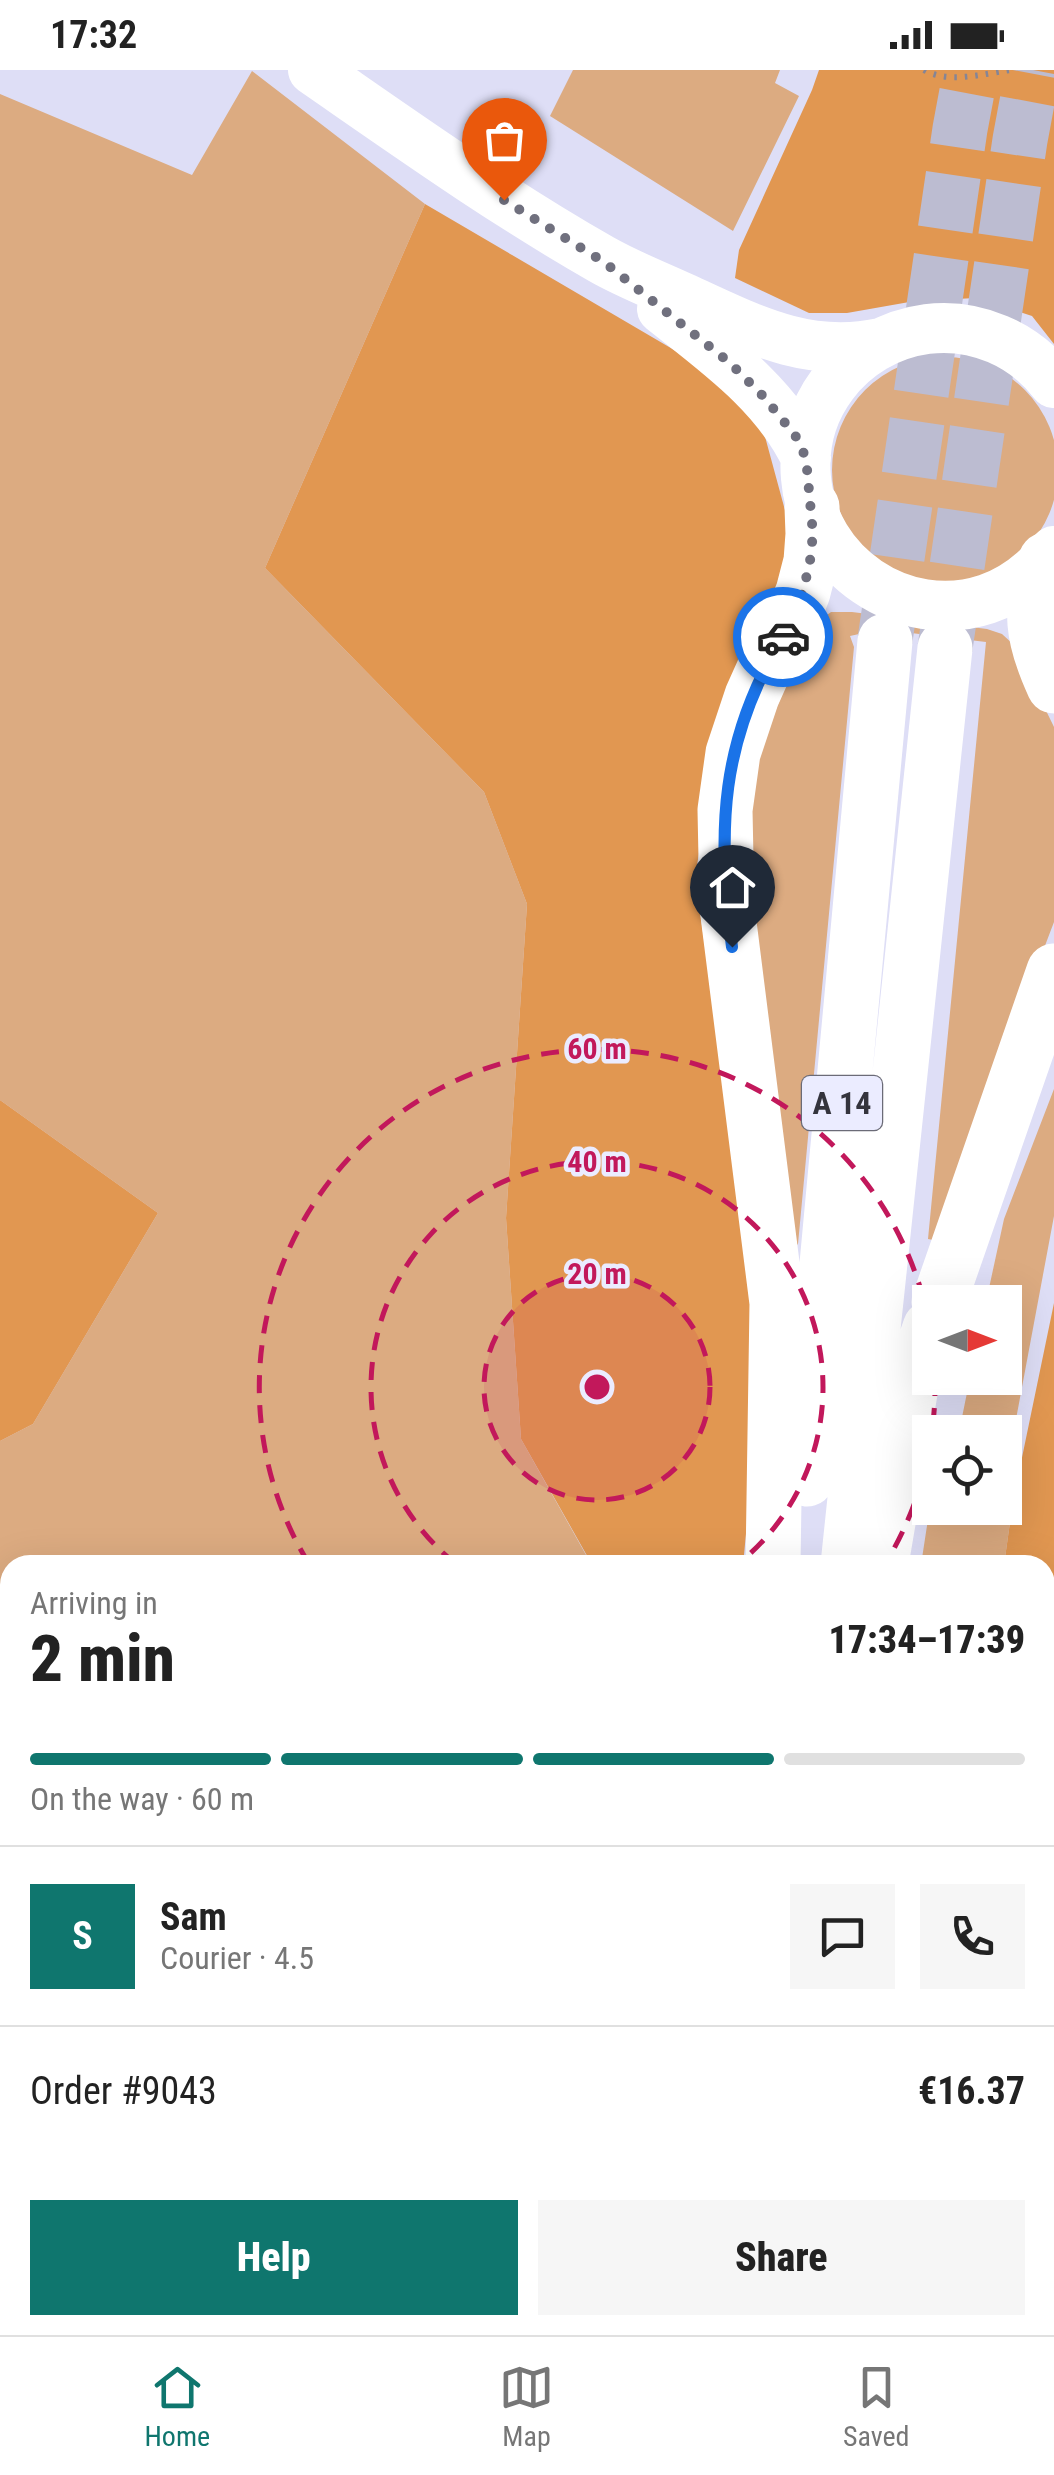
<!DOCTYPE html>
<html lang="en">
<head>
<meta charset="utf-8">
<style>
  body { margin:0; font-family:"Roboto Condensed",sans-serif; background:#f6f6f6; color:#222; height:100vh; display:flex; flex-direction:column; font-size:38px; white-space:nowrap }
  * { box-sizing:border-box; margin:0 }
  p { font-size:32px; color:#767676 }
  .icon { flex:none; width:55px; height:55px; fill:none; stroke:currentColor; stroke-width:2; stroke-linecap:round; stroke-linejoin:round }
  .map { position:relative; flex:1; overflow:hidden }
  .details { position:absolute; left:0px; top:1485px; width:1055px; height:780px; display:flex; flex-direction:column; background:#fff; border-radius:30px 30px 0 0; box-shadow:0 10px 40px #0002 }
  .details>* { flex:none }
  .needle { width:65px; rotate:90deg }
  .buttons { position:absolute; left:912px; top:1215px; display:grid; gap:20px }
  .buttons a { display:grid; place-items:center; width:110px; height:110px; border-radius:0px; background:#fff; box-shadow:0 10px 40px #0002; font-size:50px }
  .pin { position:absolute; display:grid; place-items:center; width:85px; height:85px; color:#fff; margin:-102px -42px; border-radius:50% 50% 50% 0; rotate:-45deg; box-shadow:0 0 10px #0007 }
  .pin .icon { rotate:45deg }
  .courier { position:absolute; display:grid; place-items:center; width:100px; height:100px; margin:-50px; border:8px solid #1a73e8; border-radius:50%; background:#fff; color:#222; box-shadow:0 2px 12px #0007 }
  .head em { font-style:normal; font-weight:800 }
  .head div { display:flex; flex-direction:column-reverse }
  .head { display:flex; align-items:center; justify-content:space-between; height:170px; padding:0 30px }
  h1 { font-size:65px; font-weight:800; line-height:75px }
  .bar { display:grid; grid-template-columns:repeat(4,1fr); gap:15px 10px; align-content:center; height:120px; padding:0 30px }
  .bar i { height:12px; border-radius:8px; background:#e0e0e0 }
  .bar .selected { background:#0f766e }
  .bar p { grid-column:span 4 }
  .line { display:flex; align-items:center; gap:25px; padding:0 30px; border-top:2px solid #e0e0e0 }
  .line div { flex:1 }
  .round { display:grid; place-items:center; flex:none; width:105px; height:105px; border-radius:0px; background:#f6f6f6 }
  .primary-button { display:flex; gap:20px; margin-top:auto; padding:20px 30px }
  .primary-button a { flex:1; height:115px; border-radius:0px; background:#0f766e; color:#fff; font-size:40px; font-weight:800; line-height:115px; text-align:center }
  .primary-button a+a { background:#f6f6f6; color:#222 }
  .status { display:flex; justify-content:space-between; align-items:center; height:70px; padding:0 50px; background:#fff; direction:ltr }
  .status svg { height:28px; fill:currentColor }
  .dock { display:flex; justify-content:space-around; align-items:center; height:140px; border-top:2px solid #e0e0e0; background:#fff; font-size:28px; color:#767676 }
  .dock a { display:grid; justify-items:center; gap:5px }
  .dock .selected { color:#0f766e }
  .map>svg:first-child { display:block }
  .green { fill:#dcab81 }
  .forest { fill:#e19751 }
  .lines { fill:none; stroke-linecap:round; stroke-linejoin:round }
  .highway-tunnel { stroke:#bcbcd1; stroke-width:55; stroke-dasharray:55 28; stroke-linecap:butt }
  .path { stroke:#858596; stroke-width:6; stroke-dasharray:2.5 8; stroke-linecap:butt }
  .minor { stroke:#fff; stroke-width:38 }
  .major { stroke:#fff; stroke-width:50 }
  .highway { stroke:#fff; stroke-width:55 }
  .done { stroke:#70707e; stroke-width:10; stroke-dasharray:0 18 }
  .route { stroke:#1a73e8; stroke-width:12 }
  .ring { fill:none; stroke:#c2185b; stroke-width:5; stroke-dasharray:18 12 }
  .labels { text-anchor:middle; stroke-width:9; stroke-linejoin:round; paint-order:stroke }
  .shield { fill:#ebecff; stroke:#6b6b77; stroke-width:2.5 }
  .shield-label { font-size:32px; font-weight:bold; fill:#34343d }
  .centre { fill:#c2185b; stroke:#ebecff; stroke-width:5 }
  .ring-label { font-size:30px; text-anchor:middle; font-weight:bold; fill:#c2185b; stroke:#ebecff; stroke-width:9; stroke-linejoin:round; paint-order:stroke }
</style>
</head>
<body>
<div class="status"><b>17:32</b><svg viewBox="0 0 49 12"><path d="M0 12V9h3v3zM5 12V6h3v6zM10 12V3h3v9zM15 12V0h3v12zM26 1h20v11H26zM47 4h2v5h-2z"/></svg></div>
<div class="map">
<svg width="1054" height="2265" viewBox="0 0 1054 2265">
  <rect width="100%" height="100%" fill="#dedef6"/>
  <path class="green" d="M573 0H780L775 13 799 26 733 161 550 46Z
    M252 1 425 134 265 498 484 722 527 834 506 1148 521 1369 590 1492 589 1495H10V2198L0 2194V1371L33 1354 158 1143 0 1030V24L192 105Z
    M832 400a113 113 0 1 1 226 0a113 113 0 1 1-226 0Z
    M831 542H852L987 559 1002 564 1014 575 1054 657V852L933 1170 928 1169 986 572 861 557 859 564 850 566 854 577 798 1174 794 1178 748 789V705L811 557Z
    M1054 1019V1146L1005 1408V1362H959L970 1308H1005V1232H986L1004 1149Z
    M1005 1429 1013 1431 1004 1495H921L930 1436 1005 1438Z
    M1054 2096V2265H1019L1021 2255H1045V2140Z
    M134 2255H494L493 2265H156Z"/>
  <path class="forest" d="M819 0H1054V274L1032 246 976 228 915 231 847 243H809L735 208 739 180 812 20Z
    M425 134 681 284 760 348 789 455 780 529 715 694 695 806 763 1288 743 1495H589L590 1491 521 1369 506 1148 527 834 484 722 265 498Z
    M0 1030 158 1143 33 1354 0 1371Z
    M1054 1233V1844L1045 1898V1495H1004L1013 1431Z"/>
  <g class="lines">
    <path class="highway-tunnel" d="M885 570 960 59 971 0
      M945 578 1020 70 1033 0"/>
    <path class="path" d="M924 0C948 14 983 4 1010 0
      M78 1495 84 1493 135 1491 151 1495
      M0 1539 10 1531
      M0 1599 10 1604
      M0 1768 10 1779
      M1045 2075 1054 2032
      M0 2086 10 2090
      M368 2255 390 2265
      M1005 2265 1007 2255"/>
    <path class="minor" d="M868 2255 870 2265
      M578 2265 583 2255"/>
    <path class="major" d="M313 0C407 65 501 132 601 189 627 204 656 215 684 228 750 258 806 289 881 273
      M662 239C716 282 776 324 806 388
      M1054 313C1024 274 976 253 927 259 889 264 855 284 832 315 812 342 803 375 806 408 813 495 903 557 987 529 1014 520 1035 503 1054 481"/>
    <path class="highway" d="M1046 490C1028 540 1032 568 1054 616
      M939 1232 1054 901
      M807 1409 885 571
      M883 1482 912 1311 930 1258
      M773 1495 777 1233 727 837 725 740 733 683 752 626 765 597 789 557 803 522 811 491 813 464 812 437
      M848 1495 945 578
      M709 2265 710 2255
      M767 2265 768 2255"/>
  </g>
  <g class="lines">
    <path class="done" d="M504 130 604 192 730 293 763 326 795 365 806 388 813 464 810 491 803 522 783 567"/>
    <path class="route" d="M732 877C717 760 720 670 783 567"/>
  </g>
  <circle cx="597" cy="1317" r="113" fill="#c2185b" fill-opacity=".12"/>
  <g class="ring">
    <circle cx="597" cy="1317" r="113"/>
    <path d="M456 1494A226 226 0 1 1 738 1494"/>
    <path d="M930 1376A338 338 0 0 1 885 1494M309 1494A338 338 0 1 1 930 1258M935 1308A338 338 0 0 1 932 1361"/>
  </g>
  <g class="labels">
    <rect class="shield" x="802" y="1006" width="80" height="54" rx="8"/>
    <g class="shield-label">
      <text x="842" y="1044">A 14</text>
    </g>
  </g>
  <circle cx="597" cy="1317" r="15" class="centre"/>
  <g class="ring-label">
    <text x="597" y="989">60 m</text>
    <text x="597" y="1102">40 m</text>
    <text x="597" y="1214">20 m</text>
  </g>
</svg>
<div class="buttons">
<a><svg class="needle" viewBox="-14 -14 28 28"><path d="M0-13l5 13h-10z" fill="#e53935"/><path d="M0 13l5-13h-10z" fill="#767676"/></svg></a>
<a><svg class="icon" aria-label="locate" viewBox="0 0 24 24"><circle cx="12" cy="12" r="6"/><path d="M12 2v4M12 18v4M2 12h4M18 12h4"/></svg></a>
</div>
<div class="pin" style="left:504px;top:130px;background:#ea580c"><svg class="icon" aria-label="bag" viewBox="0 0 24 24"><path d="M5 8h14l-1 12H6zM9 8a3 3 0 0 1 6 0"/></svg></div>
<div class="pin" style="left:732px;top:877px;background:#1f2937"><svg class="icon" aria-label="home" viewBox="0 0 24 24"><path d="M3 11l9-7 9 7M6 9v11h12V9"/></svg></div>
<div class="courier" style="left:783px;top:567px"><svg class="icon" aria-label="car" viewBox="0 0 24 24"><path d="M5 17H2v-5l4-1 3-4h7l3 4 3 1v5h-3M9 17h6M6 11h13"/><circle cx="7" cy="17" r="2"/><circle cx="17" cy="17" r="2"/></svg></div>
<section class="details">
<div class="head"><div><h1>2 min</h1><p>Arriving in</p></div><em>17:34–17:39</em></div>
<div class="bar"><i class="selected"></i><i class="selected"></i><i class="selected"></i><i></i><p>On the way · 60 m</p></div>
<div class="line" style="height:180px"><b class="round" style="background:#0f766e;color:#fff">S</b><div><b>Sam</b><p>Courier · 4.5</p></div><a class="round"><svg class="icon" aria-label="chat" viewBox="0 0 24 24"><path d="M4 5h16v11H9l-5 4z"/></svg></a><a class="round"><svg class="icon" aria-label="phone" viewBox="0 0 24 24"><path d="M5 4h4l2 5-3 2q2 4 5 5l2-3 5 2v4C11 20 4 13 5 4z"/></svg></a></div>
<div class="line" style="height:130px"><div>Order #9043</div><b>€16.37</b></div>
<div class="primary-button"><a>Help</a><a>Share</a></div>
</section>
</div>
<nav class="dock">
<a class="selected"><svg class="icon" aria-label="home" viewBox="0 0 24 24"><path d="M3 11l9-7 9 7M6 9v11h12V9"/></svg>Home</a>
<a><svg class="icon" aria-label="map" viewBox="0 0 24 24"><path d="M3 6l6-2 6 2 6-2v14l-6 2-6-2-6 2zM9 4v14M15 6v14"/></svg>Map</a>
<a><svg class="icon" aria-label="saved" viewBox="0 0 24 24"><path d="M7 4h10v16l-5-4-5 4z"/></svg>Saved</a>
</nav>
</body>
</html>
